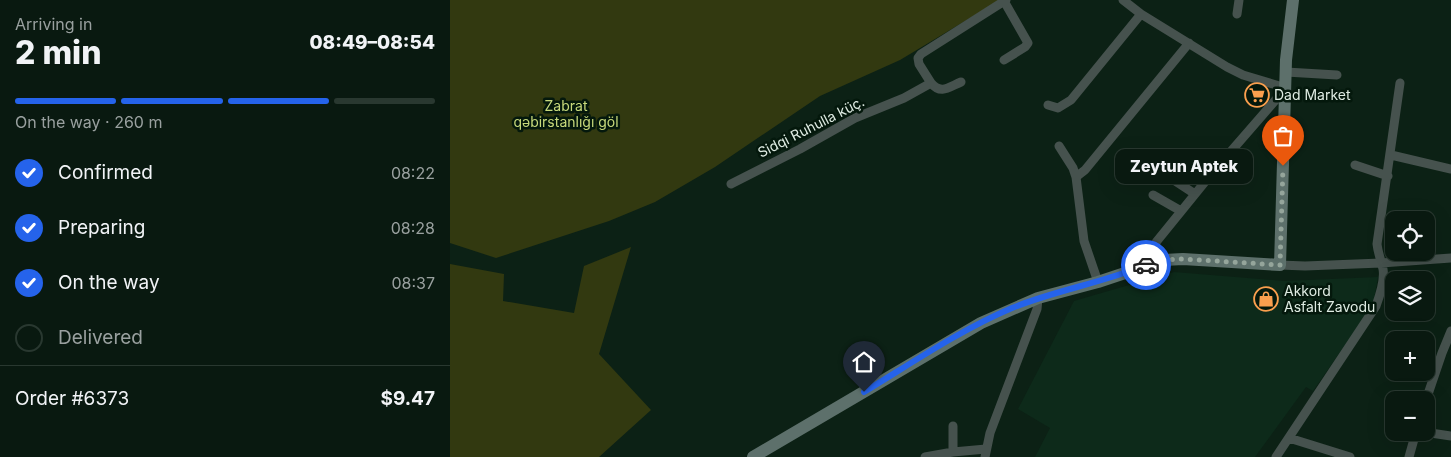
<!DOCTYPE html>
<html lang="en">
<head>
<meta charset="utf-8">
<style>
  body { margin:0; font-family:Inter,sans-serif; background:#122219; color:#f1f3f6; height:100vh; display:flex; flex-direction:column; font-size:19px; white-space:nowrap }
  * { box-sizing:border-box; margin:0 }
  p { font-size:16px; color:#99a09f }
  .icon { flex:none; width:28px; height:28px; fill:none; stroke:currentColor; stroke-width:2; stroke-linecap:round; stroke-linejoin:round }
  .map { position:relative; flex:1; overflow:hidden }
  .details { display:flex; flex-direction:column; background:#091910; width:450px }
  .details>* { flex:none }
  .controls { position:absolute; left:935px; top:211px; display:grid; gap:10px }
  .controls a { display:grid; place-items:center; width:50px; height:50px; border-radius:10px; background:#091910; box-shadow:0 5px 20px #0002,0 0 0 1px #293830; font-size:25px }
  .pin { position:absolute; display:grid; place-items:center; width:42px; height:42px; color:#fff; margin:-51px -21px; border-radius:50% 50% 50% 0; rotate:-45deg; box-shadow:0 0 5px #0007 }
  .pin .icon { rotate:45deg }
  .courier { position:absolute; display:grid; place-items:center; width:50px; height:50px; margin:-25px; border:4px solid #2563eb; border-radius:50%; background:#fff; color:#222; box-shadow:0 1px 6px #0007 }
  .bubble { position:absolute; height:35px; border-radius:10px; background:#091910; box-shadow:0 5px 20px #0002,0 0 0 1px #293830; font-size:16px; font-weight:800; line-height:35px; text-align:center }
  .overview em { font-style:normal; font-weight:800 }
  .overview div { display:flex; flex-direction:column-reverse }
  .overview { display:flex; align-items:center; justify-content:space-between; height:85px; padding:0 15px }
  h1 { font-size:32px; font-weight:800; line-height:38px }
  .bar { display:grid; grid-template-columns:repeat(4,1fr); gap:8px 5px; align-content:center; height:60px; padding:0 15px }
  .bar i { height:6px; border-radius:4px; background:#293830 }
  .bar .active { background:#2563eb }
  .bar p { grid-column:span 4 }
  .line { display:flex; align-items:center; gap:12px; padding:0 15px; border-top:1px solid #293830 }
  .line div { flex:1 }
  ol { padding:0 15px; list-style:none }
  li { display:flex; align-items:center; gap:15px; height:55px }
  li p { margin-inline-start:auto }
  li .icon { padding:5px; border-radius:50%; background:#2563eb; color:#fff; stroke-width:4 }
  li:last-child { color:#99a09f }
  li i { width:28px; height:28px; border:2px solid #293830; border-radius:50% }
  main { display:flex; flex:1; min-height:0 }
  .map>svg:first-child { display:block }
  .built { fill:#0d2a1a }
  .green { fill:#323910 }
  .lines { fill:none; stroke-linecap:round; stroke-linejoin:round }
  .street { stroke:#46524e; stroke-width:9 }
  .secondary { stroke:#5d706b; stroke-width:12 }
  .done { stroke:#95a59b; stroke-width:5; stroke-dasharray:0 9 }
  .route { stroke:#2563eb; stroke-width:6 }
  .labels { text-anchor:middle; stroke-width:5; stroke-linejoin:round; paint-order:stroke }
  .poi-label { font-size:14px; fill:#dfece3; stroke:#04180c; text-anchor:start }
  .park-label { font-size:14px; fill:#c7d97b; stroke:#04180c }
  .street-label { font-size:14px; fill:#dfece3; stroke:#04180c }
</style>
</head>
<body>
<main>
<section class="details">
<div class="overview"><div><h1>2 min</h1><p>Arriving in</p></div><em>08:49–08:54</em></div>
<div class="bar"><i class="active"></i><i class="active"></i><i class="active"></i><i></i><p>On the way · 260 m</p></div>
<ol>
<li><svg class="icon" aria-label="check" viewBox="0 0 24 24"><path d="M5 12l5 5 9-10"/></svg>Confirmed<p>08:22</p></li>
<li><svg class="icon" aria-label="check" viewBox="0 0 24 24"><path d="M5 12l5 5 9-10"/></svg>Preparing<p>08:28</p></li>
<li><svg class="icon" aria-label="check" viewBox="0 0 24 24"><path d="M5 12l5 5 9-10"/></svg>On the way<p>08:37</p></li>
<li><i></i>Delivered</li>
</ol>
<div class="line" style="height:65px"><div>Order #6373</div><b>$9.47</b></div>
</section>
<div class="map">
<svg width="1001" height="457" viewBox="0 0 1001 457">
  <rect width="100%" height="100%" fill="#0c2115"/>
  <path class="built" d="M724 272 834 281 928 277 923 305 863 391 856 387 805 457H585L600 428 568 409 624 301Z"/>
  <path class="green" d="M0 0H550L450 60 370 96 265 167 205 202 159 221 46 258 0 243Z
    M181 247 149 354 201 410 149 457H0V264L54 274 53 301 124 313 134 266Z"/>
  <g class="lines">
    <path class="street" d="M673 0 691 14 777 67 793 75 836 88 763 172 707 241C702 249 699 254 700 264
      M787 14 789 0
      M554 60 575 47 578 43 554 1
      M836 72 887 75
      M481 83C491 95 499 87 511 82
      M598 105 608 108 621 100 691 14
      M609 146 623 168 626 177 634 241 648 282
      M941 155 1001 169
      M905 165 938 176
      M713 173 745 194
      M626 177 635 170 739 43
      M281 184 350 149 405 118 454 98 481 83 469 64 468 58 471 54 556 0
      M703 195 731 211
      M830 265 855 266 931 263 1001 258
      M976 400 992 353 1001 331
      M503 426V452
      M974 432 1001 436
      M839 438 900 457
      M475 457 503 452 536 449
      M535 457 540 433 587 309 588 298
      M826 457 926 306C930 295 935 280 933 269 931 260 928 253 927 244L950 83
      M959 457 966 432"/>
    <path class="secondary" d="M303 457 531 323 588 298 648 282 714 260 733 259 830 265 836 60 843 0"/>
  </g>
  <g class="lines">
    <path class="done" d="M696 265 714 260 733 259 830 265 833 166"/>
    <path class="route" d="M414 392C462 363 510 330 562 308 606 290 652 283 696 265"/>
  </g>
  <defs>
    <g id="supermarket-ring" transform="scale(1.25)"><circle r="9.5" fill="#04180c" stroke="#fa9f4e" stroke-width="1.5"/><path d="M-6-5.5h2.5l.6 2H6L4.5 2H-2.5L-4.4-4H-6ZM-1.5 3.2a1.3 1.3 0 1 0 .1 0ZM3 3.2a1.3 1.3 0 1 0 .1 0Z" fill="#fa9f4e"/></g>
    <g id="shop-ring" transform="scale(1.25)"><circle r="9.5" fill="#04180c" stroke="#fa9f4e" stroke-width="1.5"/><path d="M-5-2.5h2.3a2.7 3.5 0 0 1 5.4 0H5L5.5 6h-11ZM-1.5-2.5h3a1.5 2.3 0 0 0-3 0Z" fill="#fa9f4e"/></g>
  </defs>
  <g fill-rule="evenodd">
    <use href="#supermarket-ring" x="807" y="95"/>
    <use href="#shop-ring" x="816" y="299"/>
  </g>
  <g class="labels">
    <g class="poi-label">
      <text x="824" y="100">Dad Market</text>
      <text x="834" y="296">Akkord<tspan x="834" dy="16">Asfalt Zavodu</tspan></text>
    </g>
    <g class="park-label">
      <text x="116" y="111">Zabrat<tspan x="116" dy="16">qəbirstanlığı göl</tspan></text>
    </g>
    <g class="street-label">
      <text transform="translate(361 127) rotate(-27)" y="5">Sidqi Ruhulla küç.</text>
    </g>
  </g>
</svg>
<div class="controls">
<a><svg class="icon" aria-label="locate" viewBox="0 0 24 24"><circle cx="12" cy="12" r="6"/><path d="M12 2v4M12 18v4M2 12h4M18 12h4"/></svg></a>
<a><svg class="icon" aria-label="layers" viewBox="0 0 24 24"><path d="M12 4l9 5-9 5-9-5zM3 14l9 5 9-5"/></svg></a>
<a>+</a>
<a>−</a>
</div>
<div class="pin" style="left:833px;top:166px;background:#ea580c"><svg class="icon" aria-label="bag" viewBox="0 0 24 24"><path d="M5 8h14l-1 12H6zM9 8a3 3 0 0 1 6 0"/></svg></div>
<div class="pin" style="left:414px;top:392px;background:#1f2937"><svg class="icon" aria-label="home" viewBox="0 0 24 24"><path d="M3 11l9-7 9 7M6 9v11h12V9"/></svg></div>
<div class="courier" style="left:696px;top:265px"><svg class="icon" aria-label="car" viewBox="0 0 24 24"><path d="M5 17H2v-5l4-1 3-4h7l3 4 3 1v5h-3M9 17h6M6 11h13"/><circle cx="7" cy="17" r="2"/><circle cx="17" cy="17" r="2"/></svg></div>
<div class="bubble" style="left:665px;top:149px;width:138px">Zeytun Aptek</div>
</div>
</main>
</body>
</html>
